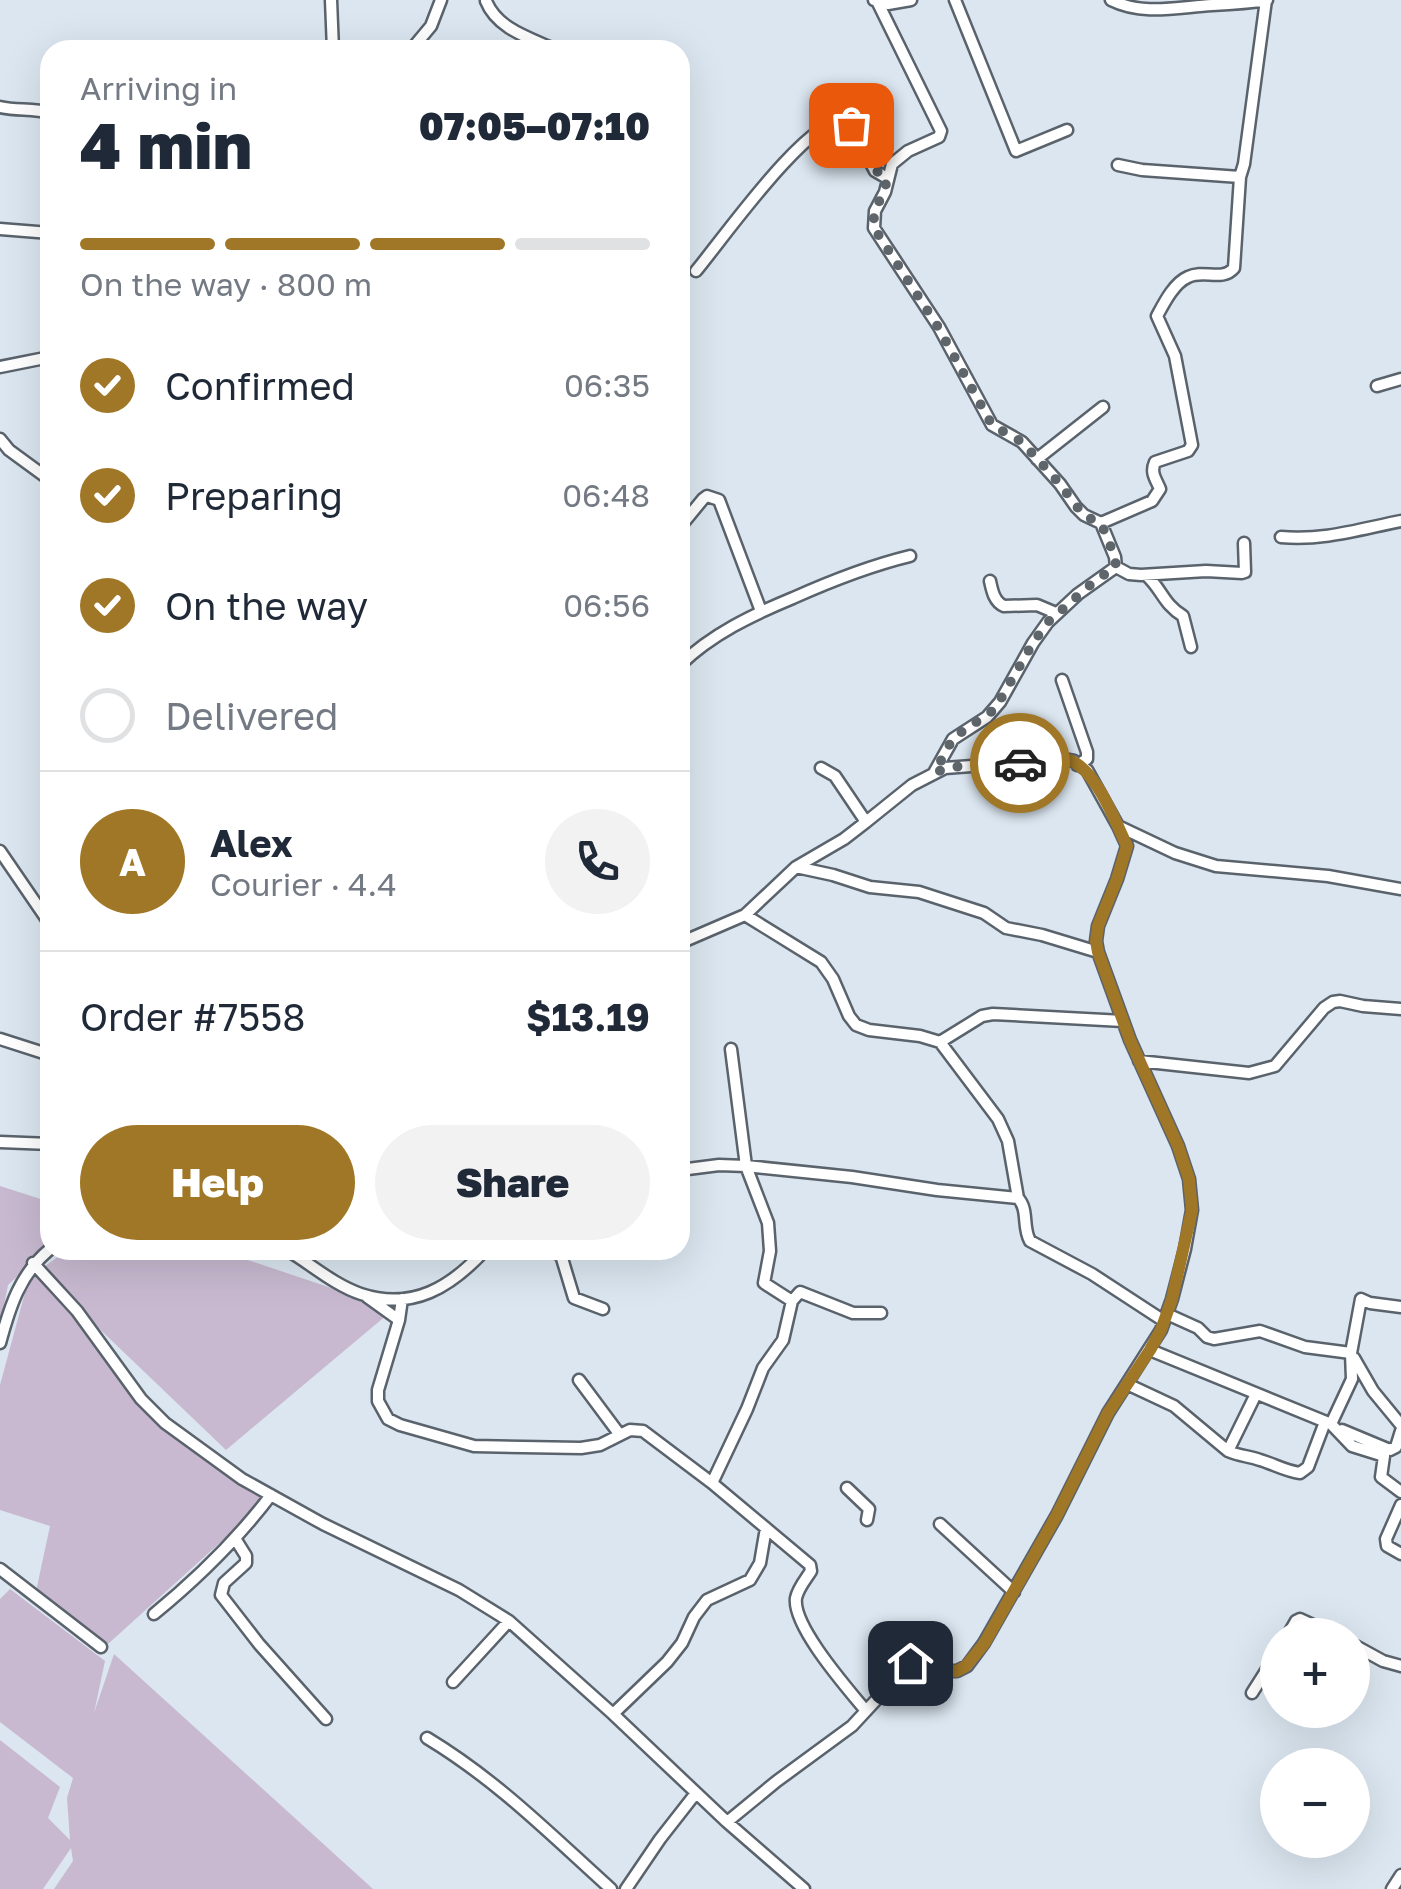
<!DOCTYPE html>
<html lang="en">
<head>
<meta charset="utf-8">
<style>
  body { margin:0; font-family:"Golos Text",sans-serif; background:#f2f2f3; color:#1f2937; height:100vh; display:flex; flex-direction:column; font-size:38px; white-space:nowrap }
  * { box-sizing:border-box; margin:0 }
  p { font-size:32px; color:#747a83 }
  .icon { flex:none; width:55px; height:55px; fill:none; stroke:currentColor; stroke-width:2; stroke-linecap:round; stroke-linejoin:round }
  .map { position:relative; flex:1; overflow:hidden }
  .sheet { position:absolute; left:40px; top:40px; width:650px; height:1220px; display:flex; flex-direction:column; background:#fff; border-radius:30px; box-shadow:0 10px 40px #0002 }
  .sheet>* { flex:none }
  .buttons { position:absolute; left:1260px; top:1618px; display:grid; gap:20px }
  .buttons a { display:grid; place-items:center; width:110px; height:110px; border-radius:50%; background:#fff; box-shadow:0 10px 40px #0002; font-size:50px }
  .pin { position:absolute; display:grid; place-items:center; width:85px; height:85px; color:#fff; margin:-42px; border-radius:20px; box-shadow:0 5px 15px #0006 }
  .courier { position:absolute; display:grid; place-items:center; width:100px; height:100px; margin:-50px; border:8px solid #a07726; border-radius:50%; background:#fff; color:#222; box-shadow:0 2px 12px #0007 }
  .overview em { font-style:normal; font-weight:800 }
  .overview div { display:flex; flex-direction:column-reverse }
  .overview { display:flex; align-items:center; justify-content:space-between; height:170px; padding:0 40px }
  h1 { font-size:65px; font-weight:800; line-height:75px }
  .bar { display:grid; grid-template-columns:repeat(4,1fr); gap:15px 10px; align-content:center; height:120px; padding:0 40px }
  .bar i { height:12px; border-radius:8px; background:#e0e1e3 }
  .bar .on { background:#a07726 }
  .bar p { grid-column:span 4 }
  .line { display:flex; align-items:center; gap:25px; padding:0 40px; border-top:2px solid #e0e1e3 }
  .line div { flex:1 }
  .round { display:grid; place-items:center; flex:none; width:105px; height:105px; border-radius:52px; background:#f2f2f3 }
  ol { padding:0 40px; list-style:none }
  li { display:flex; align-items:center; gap:30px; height:110px }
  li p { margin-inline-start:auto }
  li .icon { padding:10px; border-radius:50%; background:#a07726; color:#fff; stroke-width:4 }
  li:last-child { color:#747a83 }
  li i { width:55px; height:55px; border:5px solid #e0e1e3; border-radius:50% }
  .cta { display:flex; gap:20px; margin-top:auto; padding:20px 40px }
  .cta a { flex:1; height:115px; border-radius:60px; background:#a07726; color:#fff; font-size:40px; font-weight:800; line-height:115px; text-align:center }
  .cta a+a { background:#f2f2f3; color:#1f2937 }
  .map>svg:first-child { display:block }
  .green { fill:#c8b9d0 }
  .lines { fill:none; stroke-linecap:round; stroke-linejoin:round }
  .minor-casing { stroke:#5a636c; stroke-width:15 }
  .minor { stroke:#fff; stroke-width:10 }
  .done { stroke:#5e656b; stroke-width:10; stroke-dasharray:0 18 }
  .route { stroke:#a07726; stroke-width:12 }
</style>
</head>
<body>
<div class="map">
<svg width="1401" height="1889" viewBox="0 0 1401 1889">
  <rect width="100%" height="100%" fill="#dbe6f0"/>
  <path class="green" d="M0 1186 50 1202V1246L8 1285 0 1325Z
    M68 1250H218L394 1309 226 1450 41 1273 126 1390 266 1501 108 1644 35 1596 50 1526 0 1510V1385L33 1263 39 1270Z
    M10 1589 105 1661 94 1713 114 1654 373 1889H54L73 1861 71 1848 43 1889H0V1740L60 1787 48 1818 70 1840 67 1798 73 1778 0 1722V1599Z"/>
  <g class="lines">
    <g class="minor-casing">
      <path id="minor" d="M331 0 333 50
        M874 0 888 4 911 0
        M955 0 1016 151 1067 130
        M1111 0C1143 16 1178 7 1212 5 1231 4 1248 3 1267 0
        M486 1C497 29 530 38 556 50
        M878 3 941 131 939 137 908 151 892 164 885 192 875 211 874 228 939 327 992 425 1022 442 1060 484 1076 507 1084 515 1101 523 1115 557 1116 567 1129 574 1141 575 1206 571 1242 573 1245 572 1244 543
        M411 50 431 26 441 0
        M0 107C17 111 33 108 50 113
        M1118 165 1142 170 1240 177
        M0 229 50 233
        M696 271C722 240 808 117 846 119L851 125 875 171 887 178
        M0 367 50 357
        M1377 386 1401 379
        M0 439 9 450 50 480
        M1037 459 1103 407
        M1101 523 1152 501 1160 489C1156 479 1150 473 1155 462L1188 451 1192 445 1175 356 1157 316C1164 303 1174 283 1188 277 1204 269 1222 282 1234 268L1240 177 1244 164 1266 0
        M680 527 703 499 707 496 719 500 761 611
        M1281 537C1323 541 1360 529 1401 521
        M1146 575C1162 589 1163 604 1183 616L1191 647
        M990 581C992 590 994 602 1004 606L1037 605 1056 613
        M680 665C712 634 752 615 793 598 831 581 869 566 910 556
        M1062 680 1087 752V759L1077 765
        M821 768 835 776 866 822 912 785 945 768 1063 759 1074 761 1087 770 1118 826 1175 853 1216 866 1328 876 1401 889
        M935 771 953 739 987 717 1000 702 1033 643 1048 622 1078 594 1116 567
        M0 851 50 924
        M796 867 833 875 870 887 919 892 984 913 1006 928 1042 935 1098 952
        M745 915 821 962 833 979 849 1016 856 1025 869 1030 920 1036 940 1042 998 1119 1008 1141 1018 1198
        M680 943 745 915 796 867 844 839 866 822
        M0 1039 50 1055
        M940 1042 982 1016 993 1014 1123 1021
        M731 1049 746 1166 768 1223 770 1251 764 1283 792 1301
        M1139 1061 1249 1073 1275 1066 1324 1008 1333 1002 1340 1001 1363 1006 1401 1009
        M0 1142 50 1144
        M680 1170 719 1165 746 1166 852 1177 937 1190 1018 1198C1029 1210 1022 1227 1030 1241L1092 1274 1164 1321
        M287 1250C311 1264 334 1285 361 1294 413 1311 451 1287 485 1250
        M548 1250 561 1255 574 1298 603 1309
        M33 1263 77 1311 141 1399 165 1423 242 1479 323 1524 459 1590 509 1621 613 1714 727 1822 804 1889
        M367 1297 399 1320
        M402 1299 399 1320 378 1390V1401L388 1419 400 1425 474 1446 581 1448 600 1445 630 1430 643 1431 712 1483 810 1565 811 1571C806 1579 798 1588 796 1598 792 1626 848 1689 866 1711
        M1167 1314 1198 1328 1207 1337 1214 1339 1260 1331 1305 1347 1351 1353
        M0 1343C10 1306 20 1274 50 1249
        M1150 1350 1331 1424 1352 1446 1384 1456 1381 1477 1401 1492
        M1354 1358 1373 1391 1401 1425
        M579 1380 620 1435
        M1127 1384 1174 1406 1228 1451C1239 1456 1249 1456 1260 1460 1274 1464 1285 1471 1300 1473L1308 1467 1325 1422
        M1331 1424 1352 1379 1351 1353 1361 1299 1370 1303 1401 1307
        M1342 1430 1390 1450 1396 1447 1401 1431
        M1228 1451 1256 1394
        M712 1483 747 1409 763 1368 783 1340 792 1301 800 1292 805 1294 853 1313H881
        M847 1488 869 1509 867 1520
        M1401 1505 1386 1539 1387 1546 1401 1554
        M940 1524 1014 1592
        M236 1540 246 1556V1563L224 1583 221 1595 259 1644 326 1719
        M0 1569 101 1647
        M154 1614C198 1578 236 1541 271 1495
        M1288 1635 1296 1621 1300 1619 1335 1635
        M1352 1644 1383 1661 1401 1666
        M453 1682 509 1621
        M1252 1693 1278 1652
        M613 1714 667 1662 682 1643 694 1617 707 1600 750 1580 760 1563 766 1528
        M427 1738C498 1781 550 1834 611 1889
        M727 1822 777 1781 852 1726 914 1659 924 1658 949 1671H957L967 1666 984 1643 1057 1515 1108 1413 1161 1330 1172 1299 1185 1249 1192 1210 1189 1179 1178 1146 1130 1040 1098 952 1096 941 1098 926 1117 879 1127 846 1118 826
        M626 1889 660 1839 696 1793
        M1392 1889 1401 1875"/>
    </g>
    <use href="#minor" class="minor"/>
  </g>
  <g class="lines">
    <path class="done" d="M851 125 875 170 887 178C885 196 871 209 874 228L938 327 992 425 1022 442 1060 484 1084 516 1101 523 1115 557 1116 567 1096 580 1048 622 1033 643 995 709 953 738 935 772 960 766 1020 763"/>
    <path class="route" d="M910 1663 920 1657 949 1671H957L966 1666 984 1644 1057 1515 1108 1413 1150 1350 1161 1330 1172 1299 1192 1210 1189 1179 1178 1146 1130 1040 1098 952 1096 941 1098 926 1117 879 1127 846C1115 821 1096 769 1069 760 1055 756 1034 761 1020 763"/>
  </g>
</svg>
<div class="buttons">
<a>+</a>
<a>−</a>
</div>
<div class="pin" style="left:851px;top:125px;background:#ea580c"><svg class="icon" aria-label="bag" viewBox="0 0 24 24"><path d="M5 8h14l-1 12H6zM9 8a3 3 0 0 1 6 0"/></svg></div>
<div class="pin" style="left:910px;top:1663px;background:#1f2937"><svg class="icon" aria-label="home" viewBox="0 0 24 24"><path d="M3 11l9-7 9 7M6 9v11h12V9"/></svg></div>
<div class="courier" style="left:1020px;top:763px"><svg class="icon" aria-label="car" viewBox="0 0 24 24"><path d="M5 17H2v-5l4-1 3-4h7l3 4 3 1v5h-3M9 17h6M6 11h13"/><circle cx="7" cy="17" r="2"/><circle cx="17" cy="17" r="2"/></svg></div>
<section class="sheet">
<div class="overview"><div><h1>4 min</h1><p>Arriving in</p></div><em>07:05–07:10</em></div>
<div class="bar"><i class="on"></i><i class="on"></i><i class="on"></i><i></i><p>On the way · 800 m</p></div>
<ol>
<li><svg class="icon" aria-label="check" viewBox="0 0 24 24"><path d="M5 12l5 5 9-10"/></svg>Confirmed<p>06:35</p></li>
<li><svg class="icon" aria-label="check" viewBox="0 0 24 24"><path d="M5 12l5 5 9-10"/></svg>Preparing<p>06:48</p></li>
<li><svg class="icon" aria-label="check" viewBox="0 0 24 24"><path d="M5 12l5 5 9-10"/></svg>On the way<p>06:56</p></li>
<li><i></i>Delivered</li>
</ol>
<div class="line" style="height:180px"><b class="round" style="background:#a07726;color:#fff">A</b><div><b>Alex</b><p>Courier · 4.4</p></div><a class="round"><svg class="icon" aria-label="phone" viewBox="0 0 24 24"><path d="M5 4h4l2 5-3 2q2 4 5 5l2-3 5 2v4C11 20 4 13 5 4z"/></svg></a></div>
<div class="line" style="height:130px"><div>Order #7558</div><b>$13.19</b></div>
<div class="cta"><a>Help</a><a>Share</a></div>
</section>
</div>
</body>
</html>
